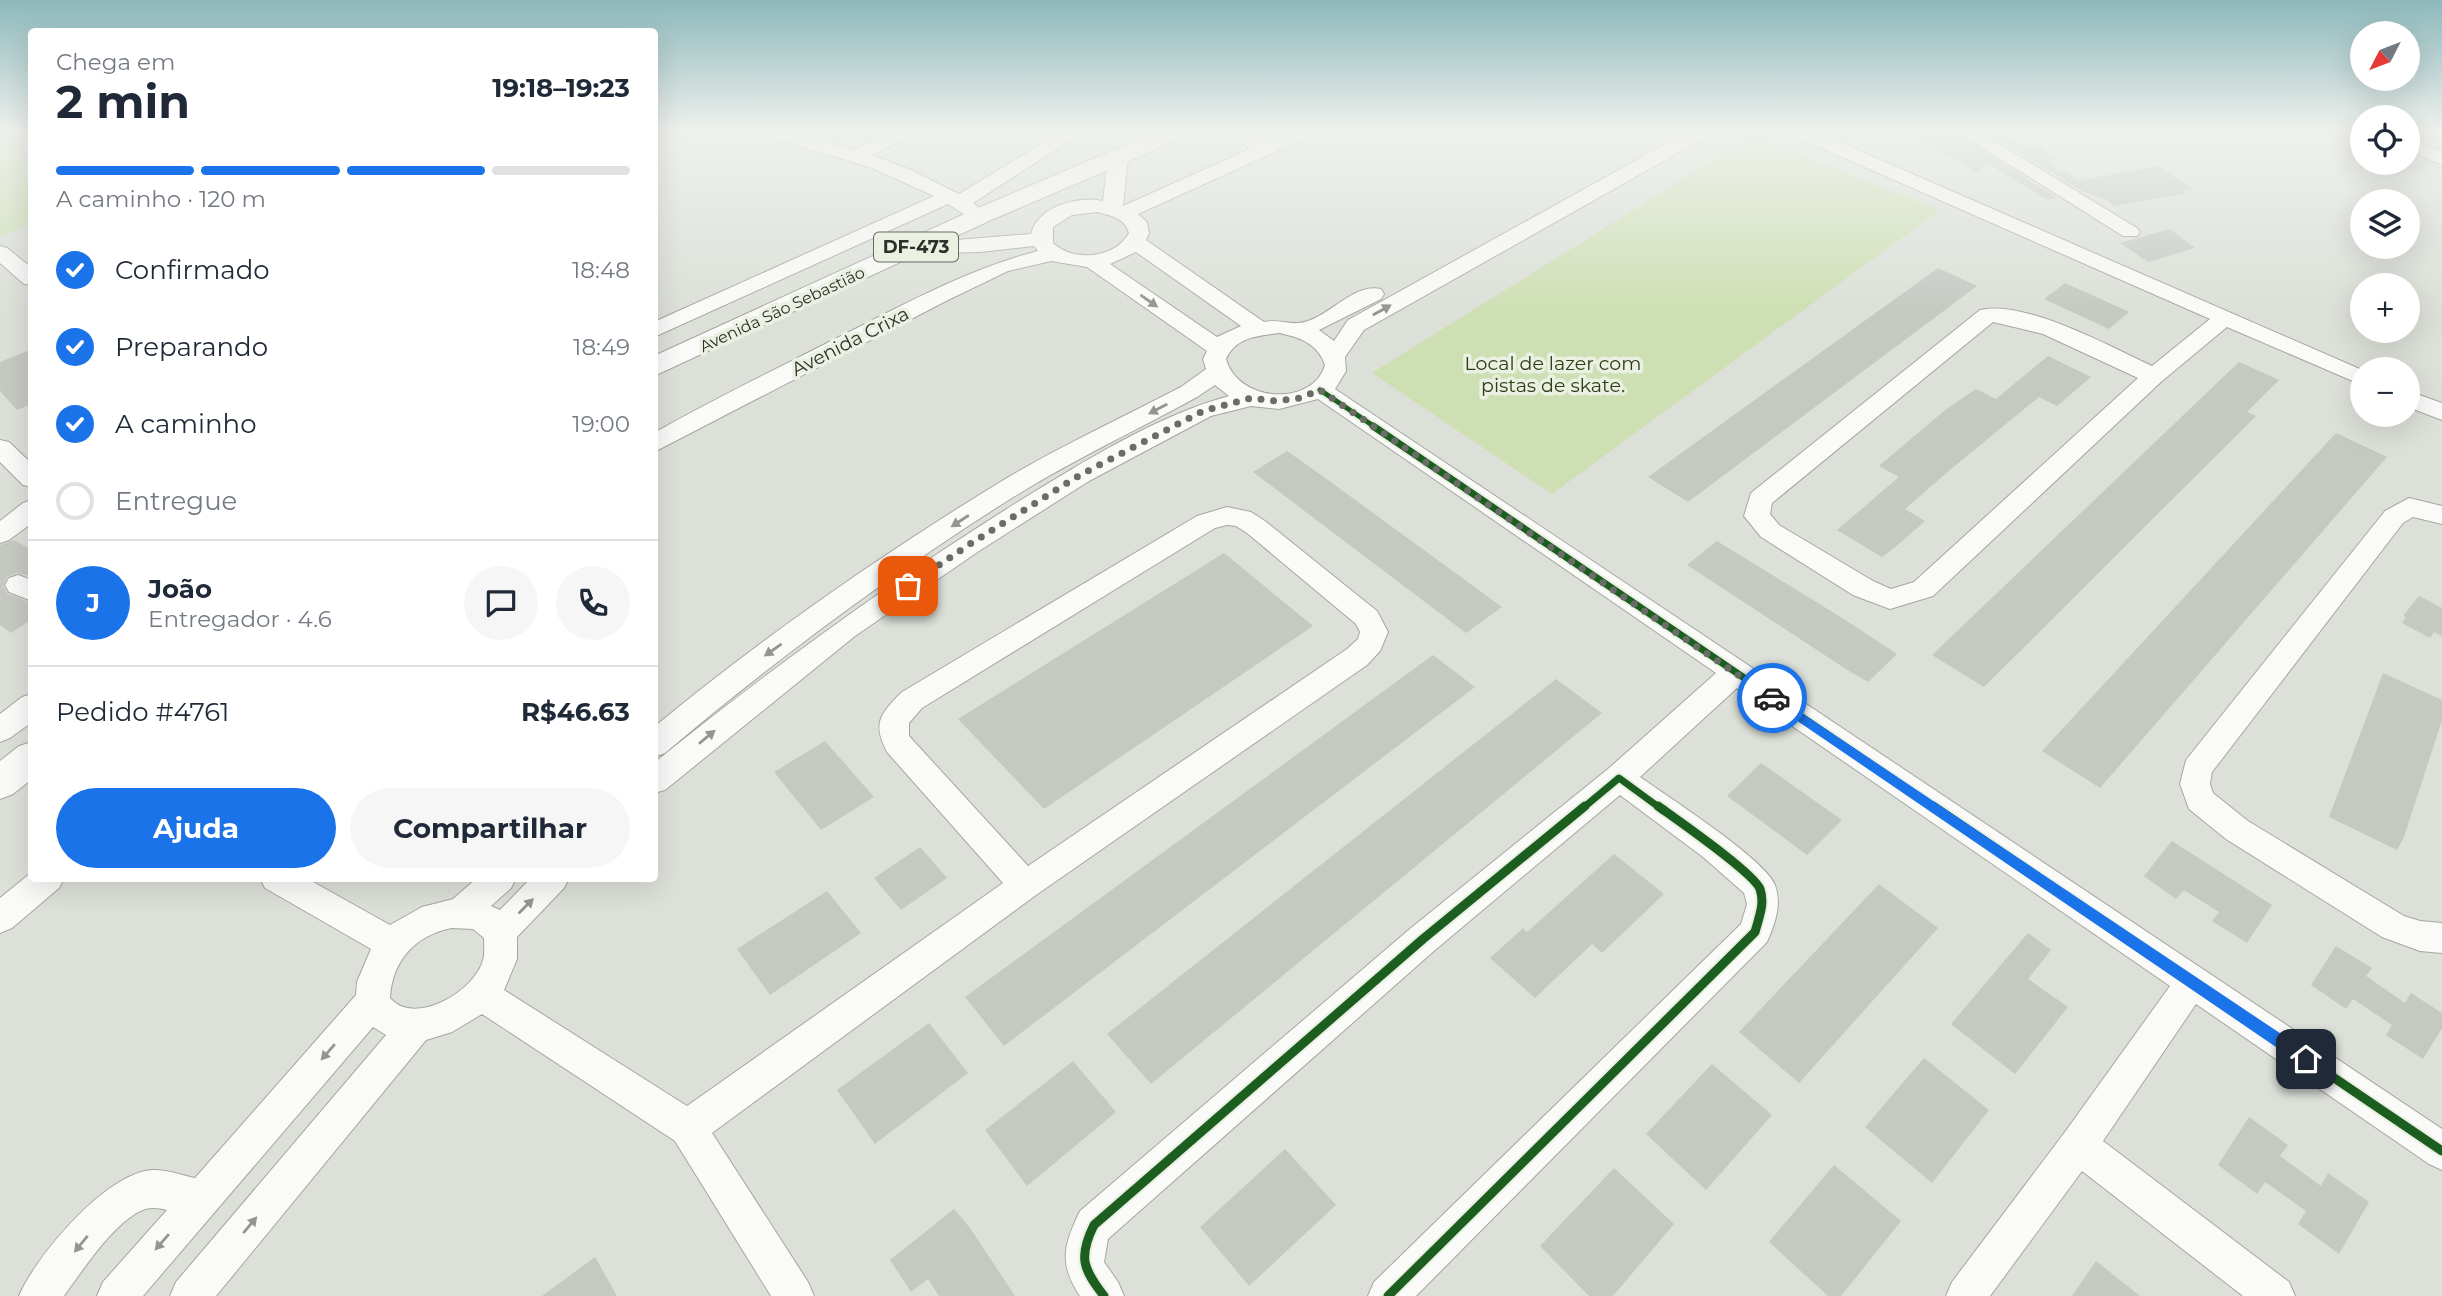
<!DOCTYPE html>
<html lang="pt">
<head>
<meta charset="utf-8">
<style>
  body { margin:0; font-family:Montserrat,sans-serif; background:#f6f6f7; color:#1f2937; height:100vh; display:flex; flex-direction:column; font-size:26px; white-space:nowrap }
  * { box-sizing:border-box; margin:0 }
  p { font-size:23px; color:#747a83 }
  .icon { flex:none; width:38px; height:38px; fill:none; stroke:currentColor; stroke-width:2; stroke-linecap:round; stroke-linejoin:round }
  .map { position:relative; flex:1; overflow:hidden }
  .side { position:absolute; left:28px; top:28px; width:630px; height:854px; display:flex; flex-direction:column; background:#fff; border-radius:7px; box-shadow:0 7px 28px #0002 }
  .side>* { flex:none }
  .needle { width:46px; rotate:228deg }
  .buttons { position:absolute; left:2350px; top:21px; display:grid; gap:14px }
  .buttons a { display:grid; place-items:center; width:70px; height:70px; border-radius:50%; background:#fff; box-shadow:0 7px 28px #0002; font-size:35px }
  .pin { position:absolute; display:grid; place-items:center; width:60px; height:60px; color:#fff; margin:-30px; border-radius:14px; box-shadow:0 4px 10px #0006 }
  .courier { position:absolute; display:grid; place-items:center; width:70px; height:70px; margin:-35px; border:5px solid #1a73e8; border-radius:50%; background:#fff; color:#222; box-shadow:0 2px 9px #0007 }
  .summary em { font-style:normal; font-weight:700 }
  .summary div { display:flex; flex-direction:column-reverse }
  .summary { display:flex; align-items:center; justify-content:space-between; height:119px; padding:0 28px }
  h1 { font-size:46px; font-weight:700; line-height:52px }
  .bar { display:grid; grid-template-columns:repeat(4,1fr); gap:10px 7px; align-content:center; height:84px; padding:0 28px }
  .bar i { height:9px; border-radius:5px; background:#e0e1e3 }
  .bar .selected { background:#1a73e8 }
  .bar p { grid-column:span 4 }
  .line { display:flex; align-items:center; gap:18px; padding:0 28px; border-top:2px solid #e0e1e3 }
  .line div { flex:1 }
  .round { display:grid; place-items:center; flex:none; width:74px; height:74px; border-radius:37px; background:#f6f6f7 }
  ol { padding:0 28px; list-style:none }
  li { display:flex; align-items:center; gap:21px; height:77px }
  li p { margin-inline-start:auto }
  li .icon { padding:7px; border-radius:50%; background:#1a73e8; color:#fff; stroke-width:4 }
  li:last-child { color:#747a83 }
  li i { width:38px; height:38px; border:4px solid #e0e1e3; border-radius:50% }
  .action { display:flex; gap:14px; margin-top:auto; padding:14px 28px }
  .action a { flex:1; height:80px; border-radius:42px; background:#1a73e8; color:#fff; font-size:28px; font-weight:700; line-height:80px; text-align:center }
  .action a+a { background:#f6f6f7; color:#1f2937 }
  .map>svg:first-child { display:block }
  .green { fill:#cedfb3 }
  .building { fill:#c6c8c2 }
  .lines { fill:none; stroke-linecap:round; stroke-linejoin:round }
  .minor-casing { stroke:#a4a7a1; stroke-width:2 }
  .major-casing { stroke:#a4a7a1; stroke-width:2 }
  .minor { fill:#fafaf9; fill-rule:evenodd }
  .major { fill:#fafaf9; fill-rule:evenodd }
  .cycleway-far2-casing { stroke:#eaf0e2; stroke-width:9 }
  .cycleway-far1-casing { stroke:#eaf0e2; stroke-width:11 }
  .cycleway-casing { stroke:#eaf0e2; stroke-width:13 }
  .cycleway-far2 { stroke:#1b5e20; stroke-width:5 }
  .cycleway-far1 { stroke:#1b5e20; stroke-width:7 }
  .cycleway { stroke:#1b5e20; stroke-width:9 }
  .oneway { fill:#949492 }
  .route { fill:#1a73e8 }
  .done { stroke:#6a6d67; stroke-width:7; stroke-dasharray:0 12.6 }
  .labels { text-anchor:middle; stroke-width:7; stroke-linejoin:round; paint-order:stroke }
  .far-street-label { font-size:16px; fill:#2d2f2a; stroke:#eaf0e2 }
  .shield { fill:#eaf0e2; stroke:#666961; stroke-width:2 }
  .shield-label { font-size:18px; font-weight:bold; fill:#2d2f2a }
  .street-label { font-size:19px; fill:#2d2f2a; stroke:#eaf0e2 }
  .park-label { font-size:19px; fill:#313d16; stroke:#eaf0e2 }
</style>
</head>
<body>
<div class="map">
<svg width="2442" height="1296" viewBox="0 0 2442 1296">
  <rect width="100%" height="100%" fill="#dce0d8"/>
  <path class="green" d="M0 131H32L31 224 0 237Z
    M1752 136 1940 210 1552 494 1372 373Z"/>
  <path class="building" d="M1907 131H1954L2057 198 2048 200 1988 164 1977 172Z
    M2002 132 2017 144 2043 146 2058 172H2067L2078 181 2158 166 2192 189 2181 191 2185 193 2115 206 2105 199 2080 190 1987 133Z
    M2170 229 2195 248 2148 262 2120 243Z
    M1938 268 1977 286 1688 502 1648 477Z
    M2065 283 2114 305 2129 312 2109 329 2044 299Z
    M32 349V404L17 410 0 391V362Z
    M2048 356 2091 377 2057 406 2039 397 1951 469 1905 509 1925 521 1893 549 1882 557 1837 530 1899 477 1879 466 1945 410 1976 389 1996 399Z
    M2239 362 2279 380 2247 412 2256 416 1984 687 1932 655Z
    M2336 433 2387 457 2100 788 2042 751Z
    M1287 451 1328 480 1502 607 1466 633 1253 472Z
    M14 540 32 550V577L17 573 7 577 3 586 8 594 32 603V619L11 633 0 625V545Z
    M1717 541 1839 616 1897 654 1868 682 1849 671 1687 565Z
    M1224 553 1313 626 1044 809 958 719Z
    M2419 596 2442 608V636L2434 632 2430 638 2402 623 2406 617 2403 616Z
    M1433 655 1475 687 1004 1046 965 997Z
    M2383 673 2442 700V720L2404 837 2397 850 2329 817Z
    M1556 679 1602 713 1151 1084 1107 1034Z
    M825 741 874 797 821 830 774 772Z
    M1761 763 1842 820 1807 855 1727 796Z
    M2172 841 2272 905 2247 943 2212 921 2219 912 2184 890 2176 899 2144 876Z
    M920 847 947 878 901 910 874 878Z
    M1614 854 1664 894 1602 953 1592 944 1535 998 1490 958 1523 928 1527 932Z
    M1879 884 1938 928 1799 1083 1739 1032Z
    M827 891 861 933 770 995 737 949Z
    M2028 933 2051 950 2028 979 2068 1007 2015 1074 1951 1024Z
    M2336 946 2372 968 2366 976 2405 1003 2411 993 2442 1013V1028L2423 1059 2386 1035 2392 1025 2353 999 2346 1009 2311 985Z
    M929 1023 968 1073 875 1144 837 1090Z
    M1924 1058 1989 1110 1932 1183 1865 1127Z
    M1073 1061 1116 1112 1027 1186 985 1130Z
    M1712 1064 1772 1115 1706 1190 1646 1134Z
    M2249 1117 2288 1145 2280 1156 2321 1186 2328 1173 2369 1202 2339 1254 2298 1224 2306 1211 2265 1182 2257 1194 2218 1165Z
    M1285 1149 1336 1205 1249 1286 1200 1227Z
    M1834 1165 1901 1221 1841 1296H1828L1769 1242Z
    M1614 1168 1674 1224 1613 1296H1589L1540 1246Z
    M954 1209 970 1228 1015 1296H939L928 1279 911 1292 890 1260Z
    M595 1257 617 1296H542Z
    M2096 1261 2140 1296H2072Z"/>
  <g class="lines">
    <g class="minor-casing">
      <path id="minor" d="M761 131H790L854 150 893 131H917L915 135 872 155 911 170 959 194 1063 131H1085L973 203 990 216 987 220H973L948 204 654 337V322L934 196 872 168 763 135Z
        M1226 131H1248L1265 142 1290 131H1314L1312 135 1138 214 1147 222 1149 233 1146 240 1264 322C1278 319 1286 324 1298 323 1327 321 1352 282 1381 289L1384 294 1381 299 1319 330 1334 341 1348 320 1689 131H1712L1710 135 1364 330 1345 357 1346 371 1335 389 2442 1129V1170L2429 1164 2196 1004 2103 1141 2289 1282 2295 1296H2243L2082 1171 1990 1296H1946L1952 1282 2065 1132 2170 986 1737 688 1640 777C1667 796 1766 860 1775 885 1782 905 1775 924 1767 942L1416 1296H1368L1374 1282 1741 924 1747 904 1744 893 1703 857 1620 795 1435 950 1108 1239 1104 1262 1118 1282 1124 1296H1080C1058 1263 1064 1244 1080 1211L1411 928 1608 769 1716 673 1318 399 1279 409 1251 406 1211 416 1089 481 979 551 855 636 665 790 654 793V763C773 667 891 581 1021 500 1083 462 1158 415 1229 396L1215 385 1197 397C1137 430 1073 460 1015 496 892 573 775 660 665 753L654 757V727C762 638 878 557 997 484 1056 448 1120 419 1181 387L1206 369 1203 359 1207 351 1087 267 1051 261 1008 271 946 301 654 452V433C716 398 780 367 843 335 907 303 968 269 1038 251L1034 246 980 252 913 254 906 252 903 248 906 244 1031 234C1038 206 1077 196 1103 201L1108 157 1118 151 1128 157 1123 206 1250 149ZM1098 212C1111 216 1125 218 1129 233 1115 259 1073 262 1053 243V227L1072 215ZM1136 252 1241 326 1217 337 1110 264ZM1279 333C1300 337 1318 344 1325 365 1313 407 1238 403 1226 359 1236 337 1257 336 1279 333Z
        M1790 131H1814L2362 370V385L2227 327 2162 381 1933 596 1890 609 1853 595 1761 537 1744 516 1751 493 1980 310C2024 299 2111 347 2152 366L2210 319 1792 135ZM1993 322 2043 334 2138 378 1914 582 1891 589 1873 581 1779 525 1770 514 1772 503Z
        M1956 131H1978L2137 228 2140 232 2137 236H2123Z
        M2408 137 2442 152V165L2408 150Z
        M0 246 7 248 32 268V285L24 284 0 263Z
        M2408 391 2442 403V420L2408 407Z
        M0 440 9 442 32 464V487L23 485 0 462Z
        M2409 498 2442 506V524L2413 517 2403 523 2212 772 2210 784 2213 793 2248 821 2404 916 2420 921 2442 923V953L2420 951 2382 937 2226 839 2189 809 2180 784 2186 760 2385 511Z
        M32 500V523L9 540 0 543V521L23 503Z
        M1227 507 1251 512 1265 521 1377 611 1388 632 1380 651 1367 665 1036 895 712 1133 808 1282 814 1296H771L675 1141 482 1014 452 1032 426 1040 216 1296H170L176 1282 386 1035 373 1027 143 1296H97L103 1282 167 1210C160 1208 152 1207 145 1209 116 1219 82 1271 64 1296H19C36 1256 106 1173 152 1170 166 1169 181 1175 195 1178L356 995 357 982 371 949 265 888 260 878H306L390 925 422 907 453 899 477 878H516L511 888 491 906 500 910 531 878H569L564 888 517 937V959L504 990 687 1106 1003 883 887 752C872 723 880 714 902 692L1197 516ZM1227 525 1236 526 1247 533 1356 624 1360 632 1358 639 1347 649 1028 866 909 736V723L922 708 1215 528ZM452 928 473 929 484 938C484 945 485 954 483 960 475 991 415 1027 390 998 392 961 415 935 452 928Z
        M18 575 32 580V601L9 592 5 585 9 578Z
        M32 694V722L10 738 0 742V714L22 697Z
        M32 872V878H64L59 888 12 928 0 933V898Z"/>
    </g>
    <g class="major-casing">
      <path id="major" d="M1159 131H1191L1187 136 989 221 654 376V356L971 211Z
        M32 742V779L13 794 0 799V761L19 746Z"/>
    </g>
    <use href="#minor" class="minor"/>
    <use href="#major" class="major"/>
    <g class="cycleway-far2-casing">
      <path id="cycleway-far2" d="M1320 390 1375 427"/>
    </g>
    <g class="cycleway-far1-casing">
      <path id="cycleway-far1" d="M1373 426 1936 808
        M1583 808 1619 778 1660 808"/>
    </g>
    <g class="cycleway-casing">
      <path id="cycleway" d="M1933 806 2442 1151
        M1104 1296C1083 1269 1078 1257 1094 1225L1423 939 1585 806
        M1388 1296 1755 932C1759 917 1765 904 1760 889 1754 873 1676 819 1658 806"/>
    </g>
    <use href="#cycleway-far2" class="cycleway-far2"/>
    <use href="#cycleway-far1" class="cycleway-far1"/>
    <use href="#cycleway" class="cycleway"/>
  </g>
  <defs><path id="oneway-solid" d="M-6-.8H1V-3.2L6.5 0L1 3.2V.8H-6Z" transform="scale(1.75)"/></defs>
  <g class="oneway">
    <use href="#oneway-solid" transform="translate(1149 301) rotate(35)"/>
    <use href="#oneway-solid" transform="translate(1382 310) rotate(-29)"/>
    <use href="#oneway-solid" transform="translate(1158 409) rotate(152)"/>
    <use href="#oneway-solid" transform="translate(960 521) rotate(147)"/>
    <use href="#oneway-solid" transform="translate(773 650) rotate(145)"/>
    <use href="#oneway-solid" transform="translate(707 737) rotate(-40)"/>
    <use href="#oneway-solid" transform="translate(526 906) rotate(-45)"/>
    <use href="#oneway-solid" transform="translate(328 1052) rotate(131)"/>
    <use href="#oneway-solid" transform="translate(250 1225) rotate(-50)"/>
    <use href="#oneway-solid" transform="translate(162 1242) rotate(131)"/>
    <use href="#oneway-solid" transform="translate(81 1244) rotate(129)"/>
  </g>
  <linearGradient id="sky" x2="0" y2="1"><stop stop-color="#8db8bb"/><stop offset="0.42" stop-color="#eff1ed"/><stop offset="1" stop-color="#eff1ed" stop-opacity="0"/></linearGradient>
  <rect width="2442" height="312" fill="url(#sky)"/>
  <path class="route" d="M1772 693 2311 1054 2313 1059 2311 1064H2301L1768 701V695Z"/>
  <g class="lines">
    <path class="done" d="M908 586 970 544 1080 475 1203 411 1251 398 1276 401 1300 398 1320 390 1772 698"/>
  </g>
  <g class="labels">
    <g class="far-street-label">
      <text transform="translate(782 309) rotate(-25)" y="6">Avenida São Sebastião</text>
    </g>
    <rect class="shield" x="874" y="232.5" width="84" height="29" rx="5"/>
    <g class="shield-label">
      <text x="916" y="253">DF-473</text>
    </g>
    <g class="street-label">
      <text transform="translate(850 341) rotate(-27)" y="7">Avenida Crixa</text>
    </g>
    <g class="park-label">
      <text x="1553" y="370">Local de lazer com<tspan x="1553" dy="22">pistas de skate.</tspan></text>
    </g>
  </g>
</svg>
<div class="buttons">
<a><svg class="needle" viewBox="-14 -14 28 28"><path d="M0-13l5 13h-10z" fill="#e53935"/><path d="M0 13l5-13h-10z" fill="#747a83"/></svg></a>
<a><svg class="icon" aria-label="locate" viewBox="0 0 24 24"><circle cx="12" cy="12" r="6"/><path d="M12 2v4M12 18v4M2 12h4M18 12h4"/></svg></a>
<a><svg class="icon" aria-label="layers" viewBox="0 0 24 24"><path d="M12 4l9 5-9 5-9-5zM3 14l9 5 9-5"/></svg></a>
<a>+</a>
<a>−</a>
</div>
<div class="pin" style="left:908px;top:586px;background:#ea580c"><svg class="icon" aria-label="bag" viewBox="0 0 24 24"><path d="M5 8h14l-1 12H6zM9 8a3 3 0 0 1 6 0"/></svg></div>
<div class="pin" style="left:2306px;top:1059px;background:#1f2937"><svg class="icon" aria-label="home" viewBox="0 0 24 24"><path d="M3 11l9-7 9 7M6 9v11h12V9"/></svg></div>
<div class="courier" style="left:1772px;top:698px"><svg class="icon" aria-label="car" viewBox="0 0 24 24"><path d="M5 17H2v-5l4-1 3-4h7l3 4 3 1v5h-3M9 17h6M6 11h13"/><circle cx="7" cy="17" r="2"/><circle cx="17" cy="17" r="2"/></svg></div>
<section class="side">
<div class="summary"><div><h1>2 min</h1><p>Chega em</p></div><em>19:18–19:23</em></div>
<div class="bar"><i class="selected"></i><i class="selected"></i><i class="selected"></i><i></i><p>A caminho · 120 m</p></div>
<ol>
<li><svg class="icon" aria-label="check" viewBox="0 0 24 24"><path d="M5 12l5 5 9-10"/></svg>Confirmado<p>18:48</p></li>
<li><svg class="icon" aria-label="check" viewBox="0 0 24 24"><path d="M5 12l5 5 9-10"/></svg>Preparando<p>18:49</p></li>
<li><svg class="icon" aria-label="check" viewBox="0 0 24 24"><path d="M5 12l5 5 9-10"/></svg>A caminho<p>19:00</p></li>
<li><i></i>Entregue</li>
</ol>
<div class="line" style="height:126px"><b class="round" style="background:#1a73e8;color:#fff">J</b><div><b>João</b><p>Entregador · 4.6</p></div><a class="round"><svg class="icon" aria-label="chat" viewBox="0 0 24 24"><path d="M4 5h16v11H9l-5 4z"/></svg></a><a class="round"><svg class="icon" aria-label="phone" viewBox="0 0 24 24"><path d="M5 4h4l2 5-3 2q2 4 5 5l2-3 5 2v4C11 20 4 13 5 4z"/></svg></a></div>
<div class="line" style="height:91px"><div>Pedido #4761</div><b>R$46.63</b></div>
<div class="action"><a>Ajuda</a><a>Compartilhar</a></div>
</section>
</div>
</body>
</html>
